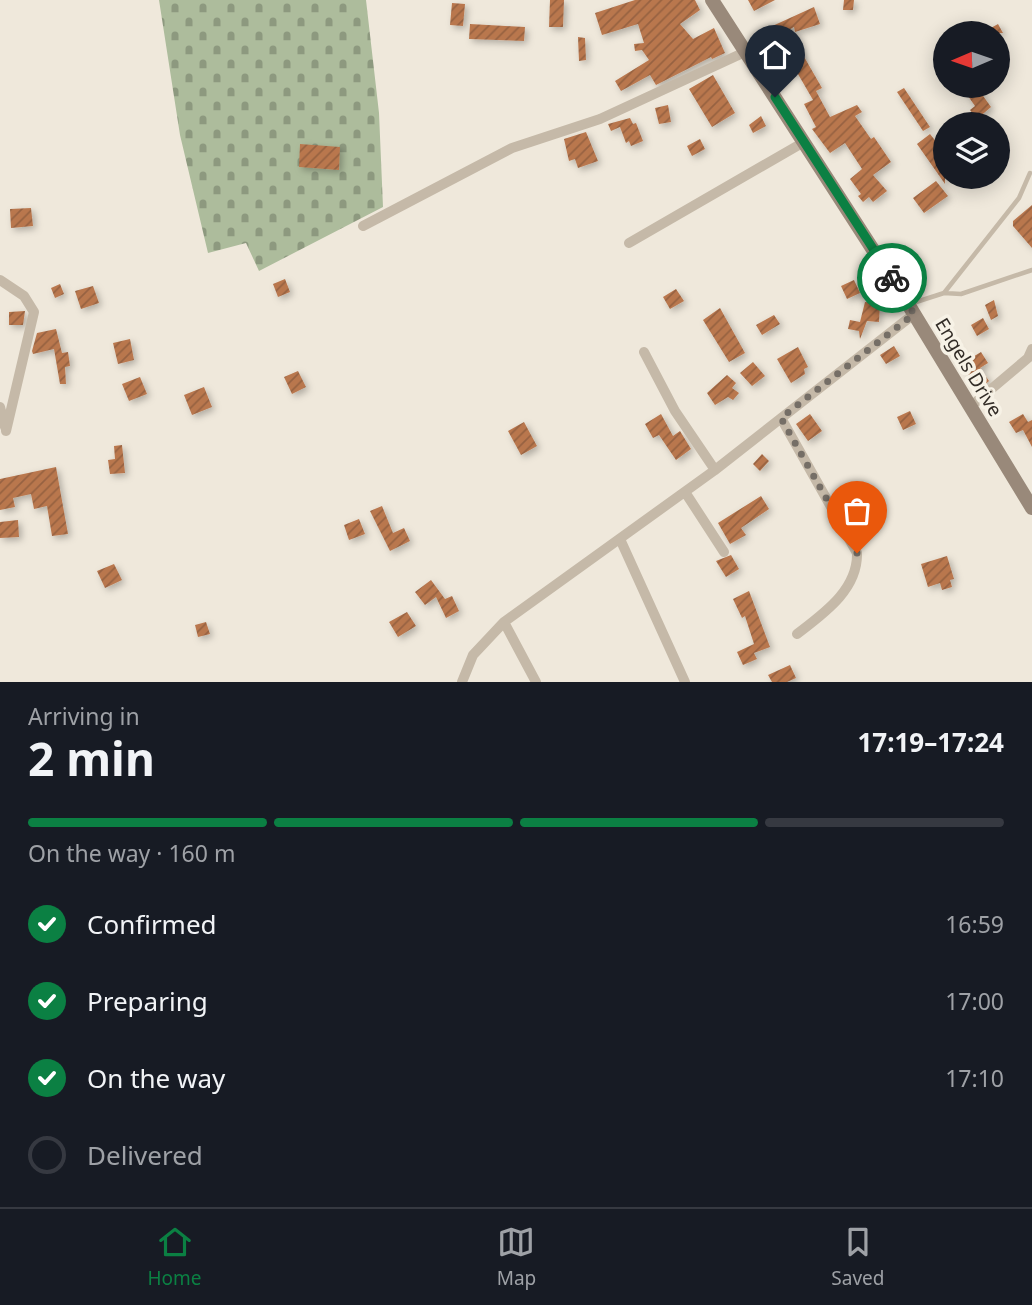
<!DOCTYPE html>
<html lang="en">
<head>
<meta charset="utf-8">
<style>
  body { margin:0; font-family:"Noto Sans",sans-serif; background:#20242c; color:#f1f3f6; height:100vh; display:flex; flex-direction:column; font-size:26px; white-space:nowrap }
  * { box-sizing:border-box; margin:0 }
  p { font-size:23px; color:#9ea1a6 }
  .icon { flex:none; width:38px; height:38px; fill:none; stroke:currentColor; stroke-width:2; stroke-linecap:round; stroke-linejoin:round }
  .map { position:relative; height:682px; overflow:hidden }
  .sheet { display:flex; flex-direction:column; background:#171b24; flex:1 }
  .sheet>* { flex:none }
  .needle { width:46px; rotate:268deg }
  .fabs { position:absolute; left:933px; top:21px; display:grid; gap:14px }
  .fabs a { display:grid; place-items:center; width:77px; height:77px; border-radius:50%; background:#171b24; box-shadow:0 4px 18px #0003; font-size:35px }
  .pin { position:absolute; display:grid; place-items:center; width:60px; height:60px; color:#fff; margin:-72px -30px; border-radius:50% 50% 50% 0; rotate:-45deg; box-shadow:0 0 7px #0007 }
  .pin .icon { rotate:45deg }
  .courier { position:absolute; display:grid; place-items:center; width:70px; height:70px; margin:-35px; border:5px solid #0b8043; border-radius:50%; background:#fff; color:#222; box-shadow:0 2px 9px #0007 }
  .head em { font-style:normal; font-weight:700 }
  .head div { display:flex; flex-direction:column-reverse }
  .head { display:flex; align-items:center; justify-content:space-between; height:119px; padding:0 28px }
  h1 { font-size:46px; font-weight:700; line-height:52px }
  .bar { display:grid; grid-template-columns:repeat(4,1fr); gap:10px 7px; align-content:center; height:84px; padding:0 28px }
  .bar i { height:9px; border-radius:5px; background:#363941 }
  .bar .selected { background:#0b8043 }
  .bar p { grid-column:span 4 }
  ol { padding:0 28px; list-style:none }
  li { display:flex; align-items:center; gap:21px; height:77px }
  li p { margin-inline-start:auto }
  li .icon { padding:7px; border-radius:50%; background:#0b8043; color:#fff; stroke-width:4 }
  li:last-child { color:#9ea1a6 }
  li i { width:38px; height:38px; border:4px solid #363941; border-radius:50% }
  .dock { display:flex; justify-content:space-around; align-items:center; height:98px; border-top:2px solid #363941; background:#171b24; font-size:19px; color:#9ea1a6 }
  .dock a { display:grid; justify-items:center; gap:4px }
  .dock .selected { color:#0b8043 }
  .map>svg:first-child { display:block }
  .cemetery { fill:url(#cemetery-stones) }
  .building { fill:url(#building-hatch); filter:url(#shadow) }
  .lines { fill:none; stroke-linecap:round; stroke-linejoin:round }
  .lane { stroke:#c5b9a8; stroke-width:4.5 }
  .street { stroke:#c5b9a8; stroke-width:10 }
  .secondary { stroke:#99897a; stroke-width:14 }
  .done { stroke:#756e66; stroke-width:7; stroke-dasharray:0 12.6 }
  .route { stroke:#0b8043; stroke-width:9 }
  .labels { text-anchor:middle; stroke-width:7; stroke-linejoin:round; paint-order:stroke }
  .street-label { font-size:19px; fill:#332d27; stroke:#f7f2e6 }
</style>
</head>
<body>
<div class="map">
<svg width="1032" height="682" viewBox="0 0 1032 682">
  <defs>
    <pattern id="cemetery-stones" width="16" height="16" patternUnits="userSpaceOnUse" patternTransform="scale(1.75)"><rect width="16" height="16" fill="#adbc9c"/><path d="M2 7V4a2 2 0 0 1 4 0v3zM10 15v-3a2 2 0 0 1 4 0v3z" fill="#8d997f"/></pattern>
    <pattern id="building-hatch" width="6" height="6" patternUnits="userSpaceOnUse" patternTransform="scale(1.75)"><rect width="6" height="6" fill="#b9774e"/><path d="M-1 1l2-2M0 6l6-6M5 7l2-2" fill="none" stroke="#976241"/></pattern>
    <filter id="shadow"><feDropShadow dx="3" dy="3" stdDeviation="3.5" flood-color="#0004"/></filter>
  </defs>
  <rect width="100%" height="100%" fill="#efe8db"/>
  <path class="cemetery" d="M159 0H366L379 113 383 207 259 271 246 243 208 253 180 135Z"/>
  <path class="building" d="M550 0H564L563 27H549Z
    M635 0H695L700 10 680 24 693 39 714 28 725 53 712 59 711 57 656 85 650 75 621 91 615 81 649 60 642 50 635 51 634 44 644 43 638 24 602 35 595 13Z
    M748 0H775L754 11Z
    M844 0H854L853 10H843Z
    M452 3 465 4 463 26 450 25Z
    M814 7 820 24 795 32 794 27 774 38 768 28Z
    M470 24 525 27 524 41 469 39Z
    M998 24 1003 33H982Z
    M578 37 585 38 586 60 579 61Z
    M799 48 822 88 816 91 830 117 857 105 862 112 855 116 871 139 874 137 891 162 873 175 887 191 873 202 869 197 863 202 858 196 861 194 850 179 862 169 845 143 830 153 812 129 816 127 804 104 813 100 787 55Z
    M713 75 735 113 712 127 689 89Z
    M961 86H976L991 107 977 119 970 110 975 106Z
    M904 88 930 127 923 131 897 92Z
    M668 105 671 122 659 124 655 108Z
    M761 116 766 126 753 133 749 125Z
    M630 118 633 124 636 123 643 141 631 146 629 141 626 143 620 127 611 131 608 124Z
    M586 132 598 161 578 168 575 159 569 161 564 139Z
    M930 134 945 153V184L917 144Z
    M700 139 705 149 692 156 687 146Z
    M300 144 340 147 339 170 299 167Z
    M936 181 948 196 924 213 913 198Z
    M1032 205V248L1013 226V221Z
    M31 208 33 226 11 228 10 209Z
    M285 279 290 292 278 297 273 284Z
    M854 280 860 293 847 299 841 286Z
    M60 284 64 294 55 298 51 288Z
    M93 286 99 303 81 309 75 291Z
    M676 289 684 301 670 309 663 297Z
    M994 300 998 316 991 320 985 305Z
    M865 302 880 303 879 322 867 321 860 339 859 331 848 329 850 320 860 322Z
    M720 308 745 353 729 362 703 320Z
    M25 311 23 325H9V312Z
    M774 315 780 324 762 335 756 325Z
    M983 318 989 329 977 336 971 325Z
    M56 329 62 353 68 352 70 366 65 367 66 384H60L54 349 33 354 32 351 37 333Z
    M130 339 134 360 118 364 113 343Z
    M953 341 959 352 953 356 947 345Z
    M894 346 900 356 886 364 880 355Z
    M798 347 808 367 804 369 805 374 791 383 777 359Z
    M981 352 988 363 980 368 989 381 979 389 961 364Z
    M753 362 765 376 752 386 740 373Z
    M298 371 306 387 292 394 284 377Z
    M727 375 736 383 732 388 739 393 733 400 728 397 715 405 707 393Z
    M140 377 147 394 129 401 122 384Z
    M204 387 212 407 192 415 184 395Z
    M910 411 916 424 903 430 897 417Z
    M661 414 673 436 680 431 691 449 676 460 659 435 653 438 645 424Z
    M810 414 822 431 808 441 796 424Z
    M1023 414 1028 422 1032 420V447L1023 430 1016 433 1009 422Z
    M524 422 537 446 521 455 508 431Z
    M122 445 125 473 110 474 108 460 115 459 114 446Z
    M762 454 769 461 760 471 753 464Z
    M56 467 68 534 52 536 47 506 34 509 31 494 13 498 15 507 0 510V479Z
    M761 496 769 509 741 528 746 535 730 544 718 523Z
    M382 506 393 533 404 528 410 541 390 551 370 511Z
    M359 519 365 534 349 540 344 525Z
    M18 520 19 537 0 538V522Z
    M731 555 739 569 726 577 716 561Z
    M947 556 954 579 950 580 952 587 942 590 940 583 928 587 921 564Z
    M114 564 122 580 105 588 97 571Z
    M431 580 445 599 452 596 459 611 446 618 436 597 425 605 415 592Z
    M749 591 770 647 754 653 757 659 743 665 737 652 754 644 745 616 742 618 733 599Z
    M407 612 416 626 398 637 389 622Z
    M206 622 210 634 198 637 195 625Z
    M790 665 796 678 787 682H772L768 675Z"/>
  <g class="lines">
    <path class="lane" d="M944 293 961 294 1032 270
      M913 303 944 293 1019 198 1030 173"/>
    <path class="street" d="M363 226 512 148 600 119 745 52
      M629 243 804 142
      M0 280 24 296 34 312 6 431
      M644 352 675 411 715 470
      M0 407 5 427
      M970 407 1028 358 1032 349
      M781 418 857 553C858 590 823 614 797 634
      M685 492 724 552
      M620 539 685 682
      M504 622 536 682
      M462 682 473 655 504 622 715 470 914 314"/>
    <path class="secondary" d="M712 0 908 304 1032 508"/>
  </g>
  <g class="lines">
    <path class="done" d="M857 553 781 418 914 314 892 278"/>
    <path class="route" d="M775 97 892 278"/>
  </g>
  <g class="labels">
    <g class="street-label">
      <text transform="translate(969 367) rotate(59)" y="7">Engels Drive</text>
    </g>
  </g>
</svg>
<div class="fabs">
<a><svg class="needle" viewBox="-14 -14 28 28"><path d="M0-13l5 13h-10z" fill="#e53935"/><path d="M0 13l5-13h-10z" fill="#9ea1a6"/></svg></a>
<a><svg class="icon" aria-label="layers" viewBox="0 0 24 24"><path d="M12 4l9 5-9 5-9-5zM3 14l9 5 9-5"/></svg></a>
</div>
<div class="pin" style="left:857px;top:553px;background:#ea580c"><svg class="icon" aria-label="bag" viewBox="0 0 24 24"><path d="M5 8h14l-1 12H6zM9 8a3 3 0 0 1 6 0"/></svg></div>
<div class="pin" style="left:775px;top:97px;background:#1f2937"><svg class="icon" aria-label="home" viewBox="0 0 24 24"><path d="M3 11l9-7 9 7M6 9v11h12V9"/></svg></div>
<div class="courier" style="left:892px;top:278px"><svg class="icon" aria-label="bike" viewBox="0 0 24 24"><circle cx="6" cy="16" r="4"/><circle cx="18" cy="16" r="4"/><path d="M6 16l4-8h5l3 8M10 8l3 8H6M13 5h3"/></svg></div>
</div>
<section class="sheet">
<div class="head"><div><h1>2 min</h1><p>Arriving in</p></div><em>17:19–17:24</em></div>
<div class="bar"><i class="selected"></i><i class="selected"></i><i class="selected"></i><i></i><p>On the way · 160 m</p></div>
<ol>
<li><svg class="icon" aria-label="check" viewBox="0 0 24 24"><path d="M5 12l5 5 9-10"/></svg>Confirmed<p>16:59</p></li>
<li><svg class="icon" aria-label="check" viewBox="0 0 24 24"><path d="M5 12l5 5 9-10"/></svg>Preparing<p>17:00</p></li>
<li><svg class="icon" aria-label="check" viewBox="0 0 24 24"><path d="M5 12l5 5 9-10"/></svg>On the way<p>17:10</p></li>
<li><i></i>Delivered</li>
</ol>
</section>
<nav class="dock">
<a class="selected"><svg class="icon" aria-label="home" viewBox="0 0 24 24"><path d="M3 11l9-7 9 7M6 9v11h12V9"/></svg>Home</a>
<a><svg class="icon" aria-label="map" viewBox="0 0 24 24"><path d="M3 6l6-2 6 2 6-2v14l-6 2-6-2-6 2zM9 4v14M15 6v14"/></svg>Map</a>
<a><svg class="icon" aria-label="saved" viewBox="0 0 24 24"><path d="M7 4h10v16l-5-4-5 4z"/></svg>Saved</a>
</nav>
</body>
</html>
